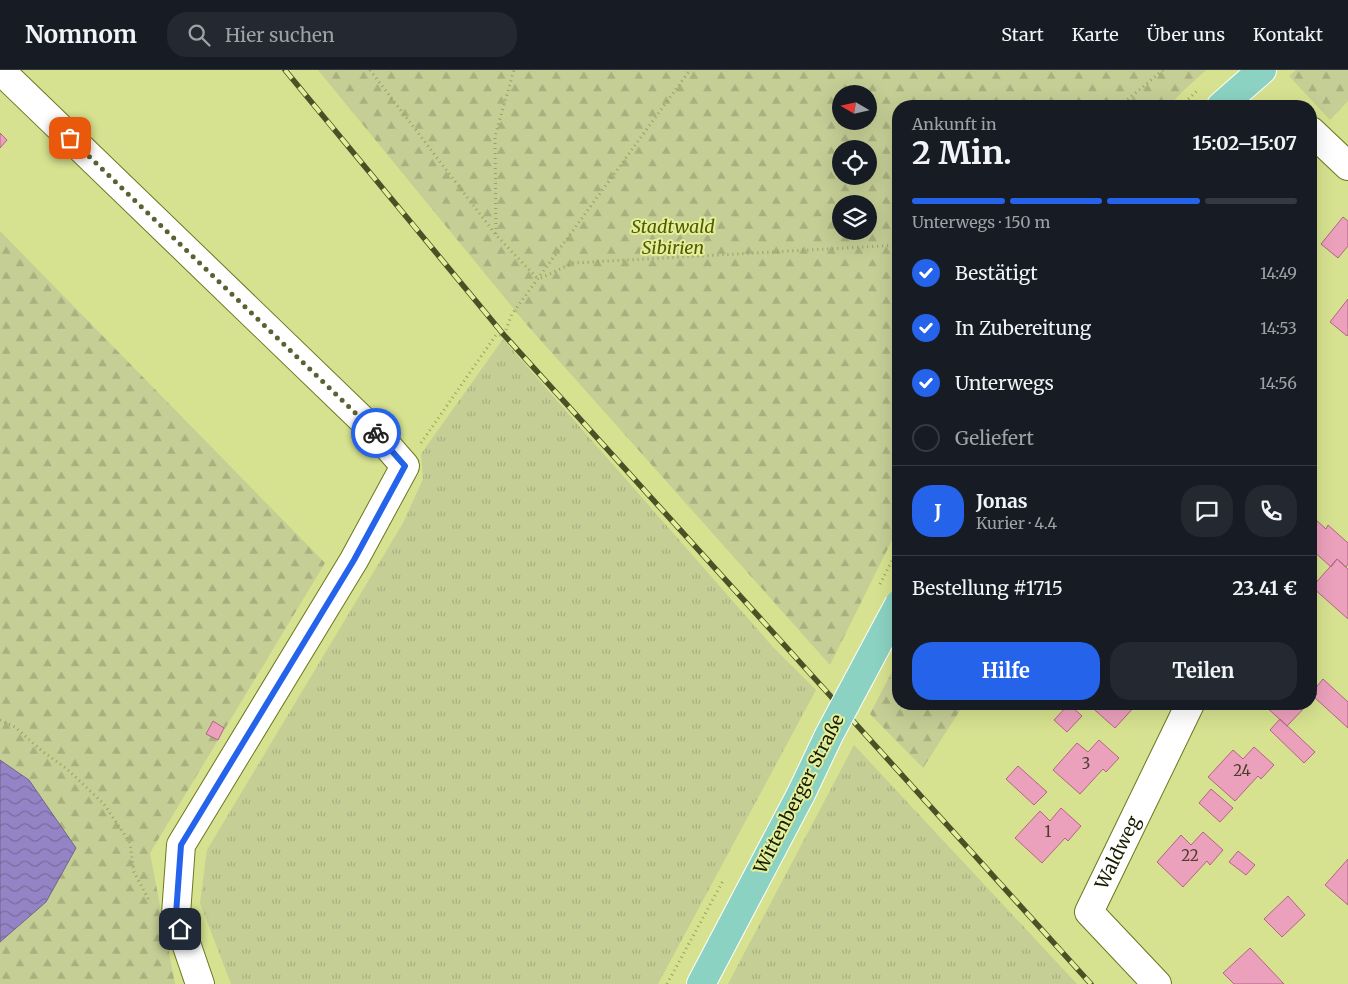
<!DOCTYPE html>
<html lang="de">
<head>
<meta charset="utf-8">
<style>
  body { margin:0; font-family:Merriweather,serif; background:#242831; color:#f1f3f6; height:100vh; display:flex; flex-direction:column; font-size:19px; white-space:nowrap }
  * { box-sizing:border-box; margin:0 }
  p { font-size:16px; color:#9ea1a6 }
  .icon { flex:none; width:28px; height:28px; fill:none; stroke:currentColor; stroke-width:2; stroke-linecap:round; stroke-linejoin:round }
  .map { position:relative; flex:1; overflow:hidden }
  .details { position:absolute; left:892px; top:30px; width:425px; height:610px; display:flex; flex-direction:column; background:#171b24; border-radius:20px; box-shadow:0 5px 20px #0002 }
  .details>* { flex:none }
  .needle { width:32px; rotate:279deg }
  .fabs { position:absolute; left:832px; top:15px; display:grid; gap:10px }
  .fabs a { display:grid; place-items:center; width:45px; height:45px; border-radius:50%; background:#171b24; box-shadow:0 5px 20px #0002; font-size:25px }
  .pin { position:absolute; display:grid; place-items:center; width:42px; height:42px; color:#fff; margin:-21px; border-radius:10px; box-shadow:0 2px 8px #0006 }
  .courier { position:absolute; display:grid; place-items:center; width:50px; height:50px; margin:-25px; border:4px solid #2563eb; border-radius:50%; background:#fff; color:#222; box-shadow:0 1px 6px #0007 }
  .overview em { font-style:normal; font-weight:700 }
  .overview div { display:flex; flex-direction:column-reverse }
  .overview { display:flex; align-items:center; justify-content:space-between; height:85px; padding:0 20px }
  h1 { font-size:32px; font-weight:700; line-height:38px }
  .bar { display:grid; grid-template-columns:repeat(4,1fr); gap:8px 5px; align-content:center; height:60px; padding:0 20px }
  .bar i { height:6px; border-radius:4px; background:#363941 }
  .bar .active { background:#2563eb }
  .bar p { grid-column:span 4 }
  .line { display:flex; align-items:center; gap:12px; padding:0 20px; border-top:1px solid #363941 }
  .line div { flex:1 }
  .round { display:grid; place-items:center; flex:none; width:52px; height:52px; border-radius:20px; background:#242831 }
  ol { padding:0 20px; list-style:none }
  li { display:flex; align-items:center; gap:15px; height:55px }
  li p { margin-inline-start:auto }
  li .icon { padding:5px; border-radius:50%; background:#2563eb; color:#fff; stroke-width:4 }
  li:last-child { color:#9ea1a6 }
  li i { width:28px; height:28px; border:2px solid #363941; border-radius:50% }
  .primary-button { display:flex; gap:10px; margin-top:auto; padding:10px 20px }
  .primary-button a { flex:1; height:58px; border-radius:20px; background:#2563eb; color:#fff; font-size:20px; font-weight:700; line-height:58px; text-align:center }
  .primary-button a+a { background:#242831; color:#f1f3f6 }
  header { display:flex; align-items:center; gap:30px; box-sizing:border-box; height:70px; padding:0 25px; background:#171b24; border-bottom:1px solid #363941 }
  header strong { font-size:24px }
  nav { display:flex; gap:28px; margin-inline-start:auto; font-size:18px }
  .search { width:350px; height:45px; background:#242831; display:flex; align-items:center; gap:12px; box-sizing:border-box; padding:0 18px; border-radius:20px; color:#9ea1a6; font-size:19px }
  .map>svg:first-child { display:block }
  .grass { fill:url(#grass-tufts) }
  .forest { fill:url(#forest-firs); fill-rule:evenodd }
  .water { fill:url(#water-waves); stroke:#70658a }
  .building { fill:#eba0bc; stroke:#b36484 }
  .lines { fill:none; stroke-linecap:round; stroke-linejoin:round }
  .minor-casing { stroke:#6d7621; stroke-width:30 }
  .major-casing { stroke:#fff; stroke-width:30 }
  .path { stroke:#98a160; stroke-width:3; stroke-dasharray:1 4; stroke-linecap:butt }
  .minor { stroke:#fff; stroke-width:28 }
  .major { stroke:#8bd2c2; stroke-width:28 }
  .rail-casing { stroke:#4b5126; stroke-width:5.5 }
  .rail { stroke:#e3ef9b; stroke-width:4; stroke-dasharray:11; stroke-linecap:butt }
  .major-bridge-casing { stroke:#fff; stroke-width:30; stroke-linecap:butt }
  .major-bridge { stroke:#8bd2c2; stroke-width:28 }
  .done { stroke:#5b6132; stroke-width:5; stroke-dasharray:0 9 }
  .route { stroke:#2563eb; stroke-width:6 }
  .labels { text-anchor:middle; stroke-width:4; stroke-linejoin:round; paint-order:stroke }
  .number-label { font-size:15px; fill:#4e3d2f }
  .park-label { font-size:18px; font-style:italic; fill:#535a01; stroke:#e3ef9b }
  .street-label { font-size:18px; fill:#191c00; stroke:#e3ef9b }
</style>
</head>
<body>
<header>
<strong>Nomnom</strong>
<div class="search"><svg class="icon" aria-label="search" viewBox="0 0 24 24"><circle cx="10" cy="10" r="6"/><path d="M15 15l6 6"/></svg>Hier suchen</div>
<nav><a>Start</a><a>Karte</a><a>Über uns</a><a>Kontakt</a></nav>
</header>
<div class="map">
<svg width="1348" height="914" viewBox="0 0 1348 914">
  <defs>
    <pattern id="grass-tufts" width="24" height="20" patternUnits="userSpaceOnUse" patternTransform="scale(1.25)"><rect width="24" height="20" fill="#c5ce95"/><path d="M3 7l-1-3M5 7V3M7 7l1-3M15 17l-1-3M17 17v-4M19 17l1-3" fill="none" stroke="#a9b07f"/></pattern>
    <pattern id="forest-firs" width="22" height="20" patternUnits="userSpaceOnUse" patternTransform="scale(1.25)"><rect width="22" height="20" fill="#c5ce95"/><path d="M5 1l3.5 6h-7zM16 11l3.5 6h-7z" fill="#a9b07f"/></pattern>
    <pattern id="water-waves" width="16" height="10" patternUnits="userSpaceOnUse" patternTransform="scale(1.25)"><rect width="16" height="10" fill="#9584c5"/><path d="M0 5q4-4 8 0t8 0" fill="none" stroke="#796b9e"/></pattern>
  </defs>
  <rect width="100%" height="100%" fill="#d6e28f"/>
  <path class="grass" d="M503 269 772 576 816 620 658 914H231L200 833 207 780 403 453 423 409 421 384Z
    M854 675 1077 914H728Z"/>
  <path class="forest" d="M318 0H1206L1183 21 1169 36H899V456L830 595 527 255ZM841 24H869V51H841ZM841 79H869V106H841ZM841 134H869V161H841Z
    M1296 0H1348V31L1330 50 1289 6Z
    M0 161 325 493 150 783 175 914H0V872L46 832 29 710 0 690Z
    M899 588V634H964L923 698 870 644Z"/>
  <path class="water" d="M0 690 29 710 76 778 46 832 0 872Z"/>
  <path class="building" d="M0 63 7 70 0 78Z
    M1343 147 1348 151V176L1338 188 1321 174Z
    M1311 229 1317 234 1311 241Z
    M1348 229V264L1347 266 1330 252Z
    M1315 449 1326 459 1328 455 1348 473V494L1346 497 1337 489 1331 497 1311 479V453Z
    M1337 489 1348 499V549L1312 517Z
    M1323 609 1348 632V658L1314 627 1317 624 1313 621Z
    M1311 619 1317 624 1311 631Z
    M1069 634 1082 646 1067 662 1054 650Z
    M1088 634H1137L1115 658Z
    M1265 634H1308L1287 656 1264 635Z
    M1280 649 1315 682 1304 693 1270 660Z
    M213 651 224 658 218 670 206 664Z
    M1099 670 1119 688 1106 702 1103 699 1080 724 1053 700 1077 673 1088 682Z
    M1254 677 1274 695 1261 709 1258 706 1235 731 1208 707 1233 680 1243 689Z
    M1018 696 1047 722 1034 735 1006 709Z
    M1211 719 1233 738 1220 752 1199 733Z
    M1061 738 1081 756 1068 771 1065 768 1042 793 1015 768 1040 741 1050 751Z
    M1203 762 1223 780 1210 795 1207 791 1183 817 1157 792 1181 765 1191 775Z
    M1238 781 1255 795 1246 805 1229 792Z
    M1348 789V835L1325 815Z
    M1288 826 1305 845 1282 867 1264 849Z
    M1250 878 1284 914H1234L1223 903Z"/>
  <g class="lines">
    <g class="minor-casing">
      <g id="minor">
        <path d="M0 0 377 364 405 396 354 490 181 775 176 844 200 914"/>
        <path d="M1311 61 1348 96"/>
        <path id="s1" d="M1157 914 1089 842 1190 634"/>
      </g>
    </g>
    <g class="major-casing">
      <path id="major" d="M1221 36 1262 0
        M701 914 801 724"/>
    </g>
    <path class="path" d="M370 0 496 165 538 209
      M1120 36 1163 0
      M1181 36 1199 19
      M496 164 495 66 514 0
      M541 208 573 193 899 175
      M421 373 496 265H504L512 244 690 0
      M880 514 899 477
      M0 650 15 657 42 681 67 699 104 734 130 773 134 802 150 832
      M667 914 724 809"/>
    <use href="#minor" class="minor"/>
    <use href="#major" class="major"/>
    <g class="rail-casing">
      <path id="rail" d="M285 0 504 265 1091 914"/>
    </g>
    <use href="#rail" class="rail"/>
    <g class="major-bridge-casing">
      <path id="major-bridge" d="M801 724 829 665 899 534"/>
    </g>
    <use href="#major-bridge" class="major-bridge"/>
  </g>
  <g class="lines">
    <path class="done" d="M70 68 376 363"/>
    <path class="route" d="M180 859 176 844 181 775 354 490 405 396 376 363"/>
  </g>
  <g class="labels">
    <g class="number-label">
      <text x="1086" y="699">3</text>
      <text x="1242" y="706">24</text>
      <text x="1048" y="767">1</text>
      <text x="1190" y="791">22</text>
    </g>
    <g class="park-label">
      <text x="673" y="163">Stadtwald<tspan x="673" dy="21">Sibirien</tspan></text>
    </g>
    <g class="street-label">
      <text transform="translate(799 724) rotate(-63)" y="6">Wittenberger Straße</text>
      <text dy="6" stroke="none"><textPath href="#s1" startOffset="165">Waldweg</textPath></text>
    </g>
  </g>
</svg>
<div class="fabs">
<a><svg class="needle" viewBox="-14 -14 28 28"><path d="M0-13l5 13h-10z" fill="#e53935"/><path d="M0 13l5-13h-10z" fill="#9ea1a6"/></svg></a>
<a><svg class="icon" aria-label="locate" viewBox="0 0 24 24"><circle cx="12" cy="12" r="6"/><path d="M12 2v4M12 18v4M2 12h4M18 12h4"/></svg></a>
<a><svg class="icon" aria-label="layers" viewBox="0 0 24 24"><path d="M12 4l9 5-9 5-9-5zM3 14l9 5 9-5"/></svg></a>
</div>
<div class="pin" style="left:70px;top:68px;background:#ea580c"><svg class="icon" aria-label="bag" viewBox="0 0 24 24"><path d="M5 8h14l-1 12H6zM9 8a3 3 0 0 1 6 0"/></svg></div>
<div class="pin" style="left:180px;top:859px;background:#1f2937"><svg class="icon" aria-label="home" viewBox="0 0 24 24"><path d="M3 11l9-7 9 7M6 9v11h12V9"/></svg></div>
<div class="courier" style="left:376px;top:363px"><svg class="icon" aria-label="bike" viewBox="0 0 24 24"><circle cx="6" cy="16" r="4"/><circle cx="18" cy="16" r="4"/><path d="M6 16l4-8h5l3 8M10 8l3 8H6M13 5h3"/></svg></div>
<section class="details">
<div class="overview"><div><h1>2 Min.</h1><p>Ankunft in</p></div><em>15:02–15:07</em></div>
<div class="bar"><i class="active"></i><i class="active"></i><i class="active"></i><i></i><p>Unterwegs · 150 m</p></div>
<ol>
<li><svg class="icon" aria-label="check" viewBox="0 0 24 24"><path d="M5 12l5 5 9-10"/></svg>Bestätigt<p>14:49</p></li>
<li><svg class="icon" aria-label="check" viewBox="0 0 24 24"><path d="M5 12l5 5 9-10"/></svg>In Zubereitung<p>14:53</p></li>
<li><svg class="icon" aria-label="check" viewBox="0 0 24 24"><path d="M5 12l5 5 9-10"/></svg>Unterwegs<p>14:56</p></li>
<li><i></i>Geliefert</li>
</ol>
<div class="line" style="height:90px"><b class="round" style="background:#2563eb;color:#fff">J</b><div><b>Jonas</b><p>Kurier · 4.4</p></div><a class="round"><svg class="icon" aria-label="chat" viewBox="0 0 24 24"><path d="M4 5h16v11H9l-5 4z"/></svg></a><a class="round"><svg class="icon" aria-label="phone" viewBox="0 0 24 24"><path d="M5 4h4l2 5-3 2q2 4 5 5l2-3 5 2v4C11 20 4 13 5 4z"/></svg></a></div>
<div class="line" style="height:65px"><div>Bestellung #1715</div><b>23.41 €</b></div>
<div class="primary-button"><a>Hilfe</a><a>Teilen</a></div>
</section>
</div>
</body>
</html>
